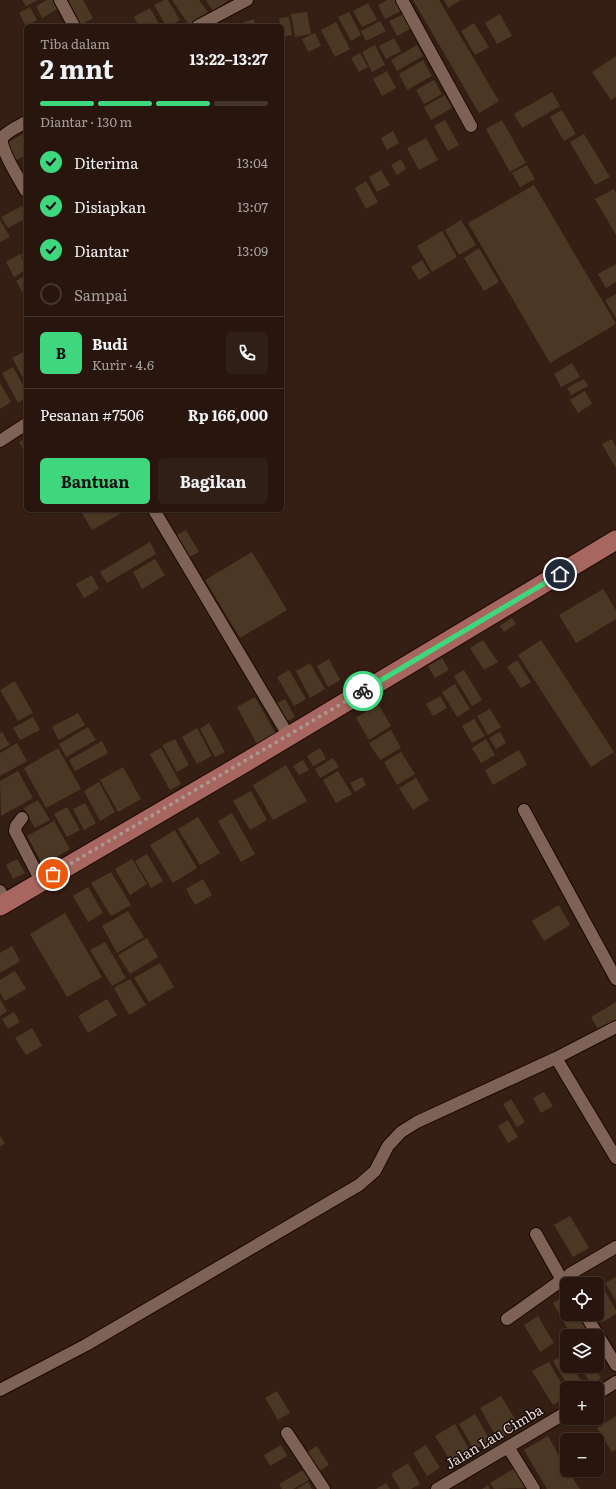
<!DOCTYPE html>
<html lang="id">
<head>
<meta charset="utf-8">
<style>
  body { margin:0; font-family:Literata,serif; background:#301f17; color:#f1f3f6; height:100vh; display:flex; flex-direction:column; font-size:15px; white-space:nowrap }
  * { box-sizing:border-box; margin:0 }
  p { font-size:13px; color:#a59f9e }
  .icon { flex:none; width:22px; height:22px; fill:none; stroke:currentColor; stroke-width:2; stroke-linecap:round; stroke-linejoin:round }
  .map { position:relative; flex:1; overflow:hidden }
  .details { position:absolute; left:24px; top:24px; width:260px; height:488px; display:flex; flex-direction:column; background:#28160e; border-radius:6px; box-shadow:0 1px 3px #0004,0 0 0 1px #44352e }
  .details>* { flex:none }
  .buttons { position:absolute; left:560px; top:1277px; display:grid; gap:8px }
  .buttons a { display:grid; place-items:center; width:44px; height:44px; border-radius:6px; background:#28160e; box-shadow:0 1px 3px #0004,0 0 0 1px #44352e; font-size:20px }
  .pin { position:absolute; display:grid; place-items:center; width:34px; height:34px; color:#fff; margin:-17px; border:2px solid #fff; border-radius:50%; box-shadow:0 1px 4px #0007 }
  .courier { position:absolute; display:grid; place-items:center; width:40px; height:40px; margin:-20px; border:3px solid #3fd77d; border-radius:50%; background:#fff; color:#222; box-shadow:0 1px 5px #0007 }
  .summary em { font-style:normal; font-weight:700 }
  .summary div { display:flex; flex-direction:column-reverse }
  .summary { display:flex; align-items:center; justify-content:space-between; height:68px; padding:0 16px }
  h1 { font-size:26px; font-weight:700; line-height:30px }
  .bar { display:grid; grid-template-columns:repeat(4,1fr); gap:6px 4px; align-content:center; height:48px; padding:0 16px }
  .bar i { height:5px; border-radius:3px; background:#44352e }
  .bar .active { background:#3fd77d }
  .bar p { grid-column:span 4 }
  .line { display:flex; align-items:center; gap:10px; padding:0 16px; border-top:1px solid #44352e }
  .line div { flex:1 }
  .round { display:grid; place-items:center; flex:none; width:42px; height:42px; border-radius:6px; background:#301f17 }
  ol { padding:0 16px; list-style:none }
  li { display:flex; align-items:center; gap:12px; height:44px }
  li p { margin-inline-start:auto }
  li .icon { padding:4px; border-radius:50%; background:#3fd77d; color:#111; stroke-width:4 }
  li:last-child { color:#a59f9e }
  li i { width:22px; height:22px; border:2px solid #44352e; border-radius:50% }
  .action { display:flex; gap:8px; margin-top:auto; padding:8px 16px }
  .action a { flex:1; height:46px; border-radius:6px; background:#3fd77d; color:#111; font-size:16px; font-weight:700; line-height:46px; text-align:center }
  .action a+a { background:#301f17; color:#f1f3f6 }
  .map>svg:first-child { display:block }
  .building { fill:#4b3824 }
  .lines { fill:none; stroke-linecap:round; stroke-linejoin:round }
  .street-casing { stroke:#1c0701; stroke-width:14 }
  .primary-casing { stroke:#1c0701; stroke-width:21 }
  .street { stroke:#7e6256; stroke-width:12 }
  .primary { stroke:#a76760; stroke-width:19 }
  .done { stroke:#aa988f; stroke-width:4; stroke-dasharray:0 7.2 }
  .route { stroke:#3fd77d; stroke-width:5 }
  .labels { text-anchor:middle; stroke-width:3; stroke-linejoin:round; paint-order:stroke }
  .street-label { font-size:14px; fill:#e9d9d2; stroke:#160b07 }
</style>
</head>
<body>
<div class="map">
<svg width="616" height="1489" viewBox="0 0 616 1489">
  <rect width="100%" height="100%" fill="#351e13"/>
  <path class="building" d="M22 0H38L26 6Z
    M47 0H53L58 9 42 18 36 6Z
    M69 0H83L93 18 79 26 66 2Z
    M164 0H168L180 20 170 26H166L154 5Z
    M172 0H199L208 12 189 25Z
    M206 0H229L213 11Z
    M387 0H395L401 11 385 19 378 5Z
    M413 0H439L499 101 479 113Z
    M444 0H461L448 8Z
    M368 3 377 20 362 27 353 11Z
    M30 7 37 20 26 26 19 13Z
    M150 8 160 26H139L134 17Z
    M307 12 311 34 295 37 291 14Z
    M349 12 361 35 351 41 338 17Z
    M404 14 412 28 397 36 389 21Z
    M500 14 512 36 497 44 485 23Z
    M289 17 292 35 282 37V26H280L279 18Z
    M254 19 256 26H243L242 23Z
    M380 21 386 31 366 41 361 31Z
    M336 22 350 49 335 57 321 30Z
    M474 23 489 47 475 55 461 31Z
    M315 33 321 46 308 52 302 39Z
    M394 38 401 51 386 59 379 46Z
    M375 45 385 65 372 72 362 52Z
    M417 45 423 56 397 71 391 60Z
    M360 53 368 67 359 72 351 58Z
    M616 56V97L611 100 592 72Z
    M423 60 432 76 407 90 399 74Z
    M387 71 396 88 382 96 373 79Z
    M434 80 442 94 424 104 416 90Z
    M552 92 560 106 522 128 514 114Z
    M445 95 452 108 431 120 424 107Z
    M562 110 576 134 564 141 550 117Z
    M445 120 459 145 448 151 434 126Z
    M502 120 526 163 510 172 486 129Z
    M393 131 399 143 387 150 381 138Z
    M26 132V155L16 160 7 143Z
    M584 134 610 177 595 185 570 142Z
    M426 138 438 160 419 170 407 148Z
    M401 159 406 169 397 175 391 165Z
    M527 165 535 179 520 187 512 173Z
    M381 170 390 185 377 192 369 177Z
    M366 181 378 202 366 209 355 188Z
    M534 185 616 324 550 363 468 223Z
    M614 189 616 193V235L595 199Z
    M22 206 26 214V218L8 228 1 217Z
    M0 220 10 237 0 242Z
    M461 220 476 245 459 255 445 230Z
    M442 231 457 257 432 272 417 246Z
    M479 248 499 282 484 291 464 258Z
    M26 251V263L21 254Z
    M20 254 26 266V270L14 277 6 262Z
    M422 260 430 273 419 280 411 267Z
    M616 264V282L606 288 598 274Z
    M26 275V291L23 293 16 281Z
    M616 294V318L605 300Z
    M25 351 26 353V383L12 358Z
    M572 363 580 377 561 387 554 374Z
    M13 367 26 391V398L18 403 2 373Z
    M584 379 588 386 571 395 567 388Z
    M0 383 11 402 0 409Z
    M585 391 592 404 578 413 570 400Z
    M26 438V454L19 442Z
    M612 439 616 447V468L602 444Z
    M80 510H127L92 530Z
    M186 530 199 552 186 559 173 537Z
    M150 542 156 554 107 583 100 572Z
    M252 552 287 610 240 638 205 580Z
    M155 559 165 575 142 589 133 572Z
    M92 575 99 589 84 598 76 584Z
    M603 589 616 610V619L576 643 559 615Z
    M512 618 516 624 504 632 500 626Z
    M483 640 498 662 484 670 470 648Z
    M541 640 614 752 591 767 518 655Z
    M442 658 449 670 435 678 428 666Z
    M329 659 340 680 328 687 317 666Z
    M517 660 531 682 521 688 507 667Z
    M310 663 325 689 310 698 296 671Z
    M289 670 306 699 294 706 277 677Z
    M464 670 482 700 472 706 454 676Z
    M15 681 33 713 18 721 0 690Z
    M455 684 470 709 457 717 442 692Z
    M440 696 447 708 433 716 426 704Z
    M255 697 276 734 257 744 237 707Z
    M285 699 295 717 284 723 274 705Z
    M378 704 391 726 369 740 356 718Z
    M490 709 501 727 488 735 477 716Z
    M78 713 85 725 59 740 52 727Z
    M33 717 40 730 20 740 13 728Z
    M474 719 485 736 472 743 462 726Z
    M209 723 225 752 215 757 200 729Z
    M88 727 96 740 66 757 59 744Z
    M197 728 212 756 197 764 182 737Z
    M391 730 401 748 380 760 369 743Z
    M2 732 10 745 0 750V733Z
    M500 732 506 743 496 749 489 738Z
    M175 739 189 765 177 772 162 745Z
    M486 739 495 755 481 763 472 748Z
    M102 741 108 753 75 771 69 760Z
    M17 743 27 761 0 776V753Z
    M58 748 81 789 46 808 24 768Z
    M161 748 181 784 170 790 150 754Z
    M320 748 326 759 313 766 307 756Z
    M519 750 527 765 493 785 485 770Z
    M401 752 415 774 397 785 384 762Z
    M333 758 339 767 320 778 315 769Z
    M303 760 309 770 299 775 293 766Z
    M286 765 307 801 273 820 253 785Z
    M123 767 141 799 118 812 100 780Z
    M18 771 33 798 1 816 0 781Z
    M338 771 352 794 336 803 323 780Z
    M362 777 366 785 355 792 350 783Z
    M416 778 429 800 413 810 399 788Z
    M99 782 115 812 100 821 84 791Z
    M251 791 267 820 250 830 233 801Z
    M38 800 50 820 35 828 24 808Z
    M85 803 96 823 84 830 73 809Z
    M67 807 80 830 67 837 54 814Z
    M232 813 255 854 241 862 218 821Z
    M198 817 220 853 200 865 178 829Z
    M54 821 70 849 43 865 27 836Z
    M175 830 197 868 173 883 150 845Z
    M147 854 163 881 151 888 135 861Z
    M17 859 25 873 13 879 6 865Z
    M132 859 147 884 130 895 115 869Z
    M111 872 131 905 111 916 91 883Z
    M203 879 212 895 195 905 186 889Z
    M88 887 103 913 88 922 73 896Z
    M559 905 570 925 544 941 532 921Z
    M128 911 144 937 117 953 102 926Z
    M65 913 102 977 67 997 30 934Z
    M147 938 158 957 130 974 118 955Z
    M105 942 126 978 112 986 90 950Z
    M12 946 20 961 0 973V953Z
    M160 963 174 987 149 1002 134 978Z
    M15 971 26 989 5 1001 0 993V980Z
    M130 979 146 1005 129 1015 114 988Z
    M0 999 7 1011 0 1016Z
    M107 999 117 1015 88 1033 78 1016Z
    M616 1002V1021L599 1031 591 1017Z
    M14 1012 20 1022 8 1029 2 1019Z
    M32 1028 42 1046 26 1055 15 1038Z
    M544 1092 553 1106 541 1113 533 1098Z
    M511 1099 525 1122 517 1127 503 1104Z
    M508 1120 518 1137 508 1143 498 1126Z
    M0 1135 5 1144 0 1146Z
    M570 1216 589 1248 573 1257 554 1225Z
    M616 1277V1301L605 1283Z
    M603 1288 616 1310V1314L601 1323 596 1314 597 1292Z
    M567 1294V1314H580L589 1329 578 1336H572L553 1303Z
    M538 1316 554 1343 540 1352 524 1325Z
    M565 1354 567 1358V1366H572L585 1388H569L553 1361Z
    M549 1362 567 1393V1397L553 1405 532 1371Z
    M580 1366H594L601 1378 591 1384Z
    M277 1391 290 1413 278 1420 265 1398Z
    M501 1396 520 1427 498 1440 480 1408Z
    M475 1414 490 1440 474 1450 459 1424Z
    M616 1416V1450L612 1452 597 1428Z
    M455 1424 470 1451 451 1462 435 1436Z
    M548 1436 567 1470 580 1489H547L524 1450Z
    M577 1436 579 1440H570Z
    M567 1442V1456L561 1445Z
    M281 1445 287 1456 270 1466 264 1455Z
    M426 1445 440 1468 427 1476 413 1453Z
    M317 1446 329 1465 318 1472 306 1453Z
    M408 1463 420 1484 411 1489H400L391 1474Z
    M515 1468 526 1488 494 1489 490 1483Z
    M303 1470 309 1480 293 1489H282L279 1484Z
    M308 1482 312 1489H297Z
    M386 1483 390 1489H376Z
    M488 1485 490 1489H482Z"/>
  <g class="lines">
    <g class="street-casing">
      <path id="street" d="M60 0 74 26
        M402 0 471 126
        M198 26 247 0
        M26 122C19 126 7 131 2 138 0 149 20 181 26 191
        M0 441 26 424
        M154 510 288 735
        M524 810 616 979
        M22 818 16 826 15 831 41 881
        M0 891 6 902
        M556 1058 616 1158
        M536 1234 562 1280 567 1285
        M567 1284 568 1278 570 1274 616 1247
        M585 1314 616 1365
        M507 1319 562 1280
        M0 1390 86 1345 359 1185 375 1171 388 1146 401 1132 417 1122 556 1058 616 1027
        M597 1394 616 1382
        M287 1433 324 1489
        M508 1447 534 1489
        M437 1489 567 1412"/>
    </g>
    <g class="primary-casing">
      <path id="primary" d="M0 906 246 762 616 540"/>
    </g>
    <use href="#street" class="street"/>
    <use href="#primary" class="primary"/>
  </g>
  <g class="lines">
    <path class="done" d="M53 874 363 691"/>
    <path class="route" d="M363 691 560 574"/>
  </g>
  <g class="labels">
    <g class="street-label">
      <text transform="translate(494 1437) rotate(-31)" y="5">Jalan Lau Cimba</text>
    </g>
  </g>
</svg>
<div class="buttons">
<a><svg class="icon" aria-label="locate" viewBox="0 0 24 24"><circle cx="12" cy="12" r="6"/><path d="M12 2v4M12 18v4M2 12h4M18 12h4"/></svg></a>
<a><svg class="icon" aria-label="layers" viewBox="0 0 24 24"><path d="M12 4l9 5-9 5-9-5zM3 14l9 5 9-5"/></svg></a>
<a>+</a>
<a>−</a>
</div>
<div class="pin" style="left:53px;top:874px;background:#ea580c"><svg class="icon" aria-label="bag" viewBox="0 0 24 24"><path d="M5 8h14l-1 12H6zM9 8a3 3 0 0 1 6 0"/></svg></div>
<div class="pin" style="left:560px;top:574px;background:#1f2937"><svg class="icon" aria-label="home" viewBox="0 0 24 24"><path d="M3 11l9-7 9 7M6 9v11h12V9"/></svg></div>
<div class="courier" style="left:363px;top:691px"><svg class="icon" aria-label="bike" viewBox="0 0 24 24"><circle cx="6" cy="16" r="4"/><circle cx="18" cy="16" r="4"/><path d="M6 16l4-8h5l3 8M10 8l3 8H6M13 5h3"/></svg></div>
<section class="details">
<div class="summary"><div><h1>2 mnt</h1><p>Tiba dalam</p></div><em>13:22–13:27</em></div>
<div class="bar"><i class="active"></i><i class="active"></i><i class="active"></i><i></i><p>Diantar · 130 m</p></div>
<ol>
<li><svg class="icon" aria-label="check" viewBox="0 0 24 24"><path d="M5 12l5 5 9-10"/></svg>Diterima<p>13:04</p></li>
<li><svg class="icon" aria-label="check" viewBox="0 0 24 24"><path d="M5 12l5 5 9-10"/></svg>Disiapkan<p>13:07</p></li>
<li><svg class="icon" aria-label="check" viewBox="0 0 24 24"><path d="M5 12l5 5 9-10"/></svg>Diantar<p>13:09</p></li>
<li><i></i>Sampai</li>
</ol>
<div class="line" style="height:72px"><b class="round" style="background:#3fd77d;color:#111">B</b><div><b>Budi</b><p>Kurir · 4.6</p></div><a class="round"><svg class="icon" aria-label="phone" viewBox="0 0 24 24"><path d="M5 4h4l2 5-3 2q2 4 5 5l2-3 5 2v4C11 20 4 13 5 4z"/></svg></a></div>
<div class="line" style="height:52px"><div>Pesanan #7506</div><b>Rp 166,000</b></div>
<div class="action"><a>Bantuan</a><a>Bagikan</a></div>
</section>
</div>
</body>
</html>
